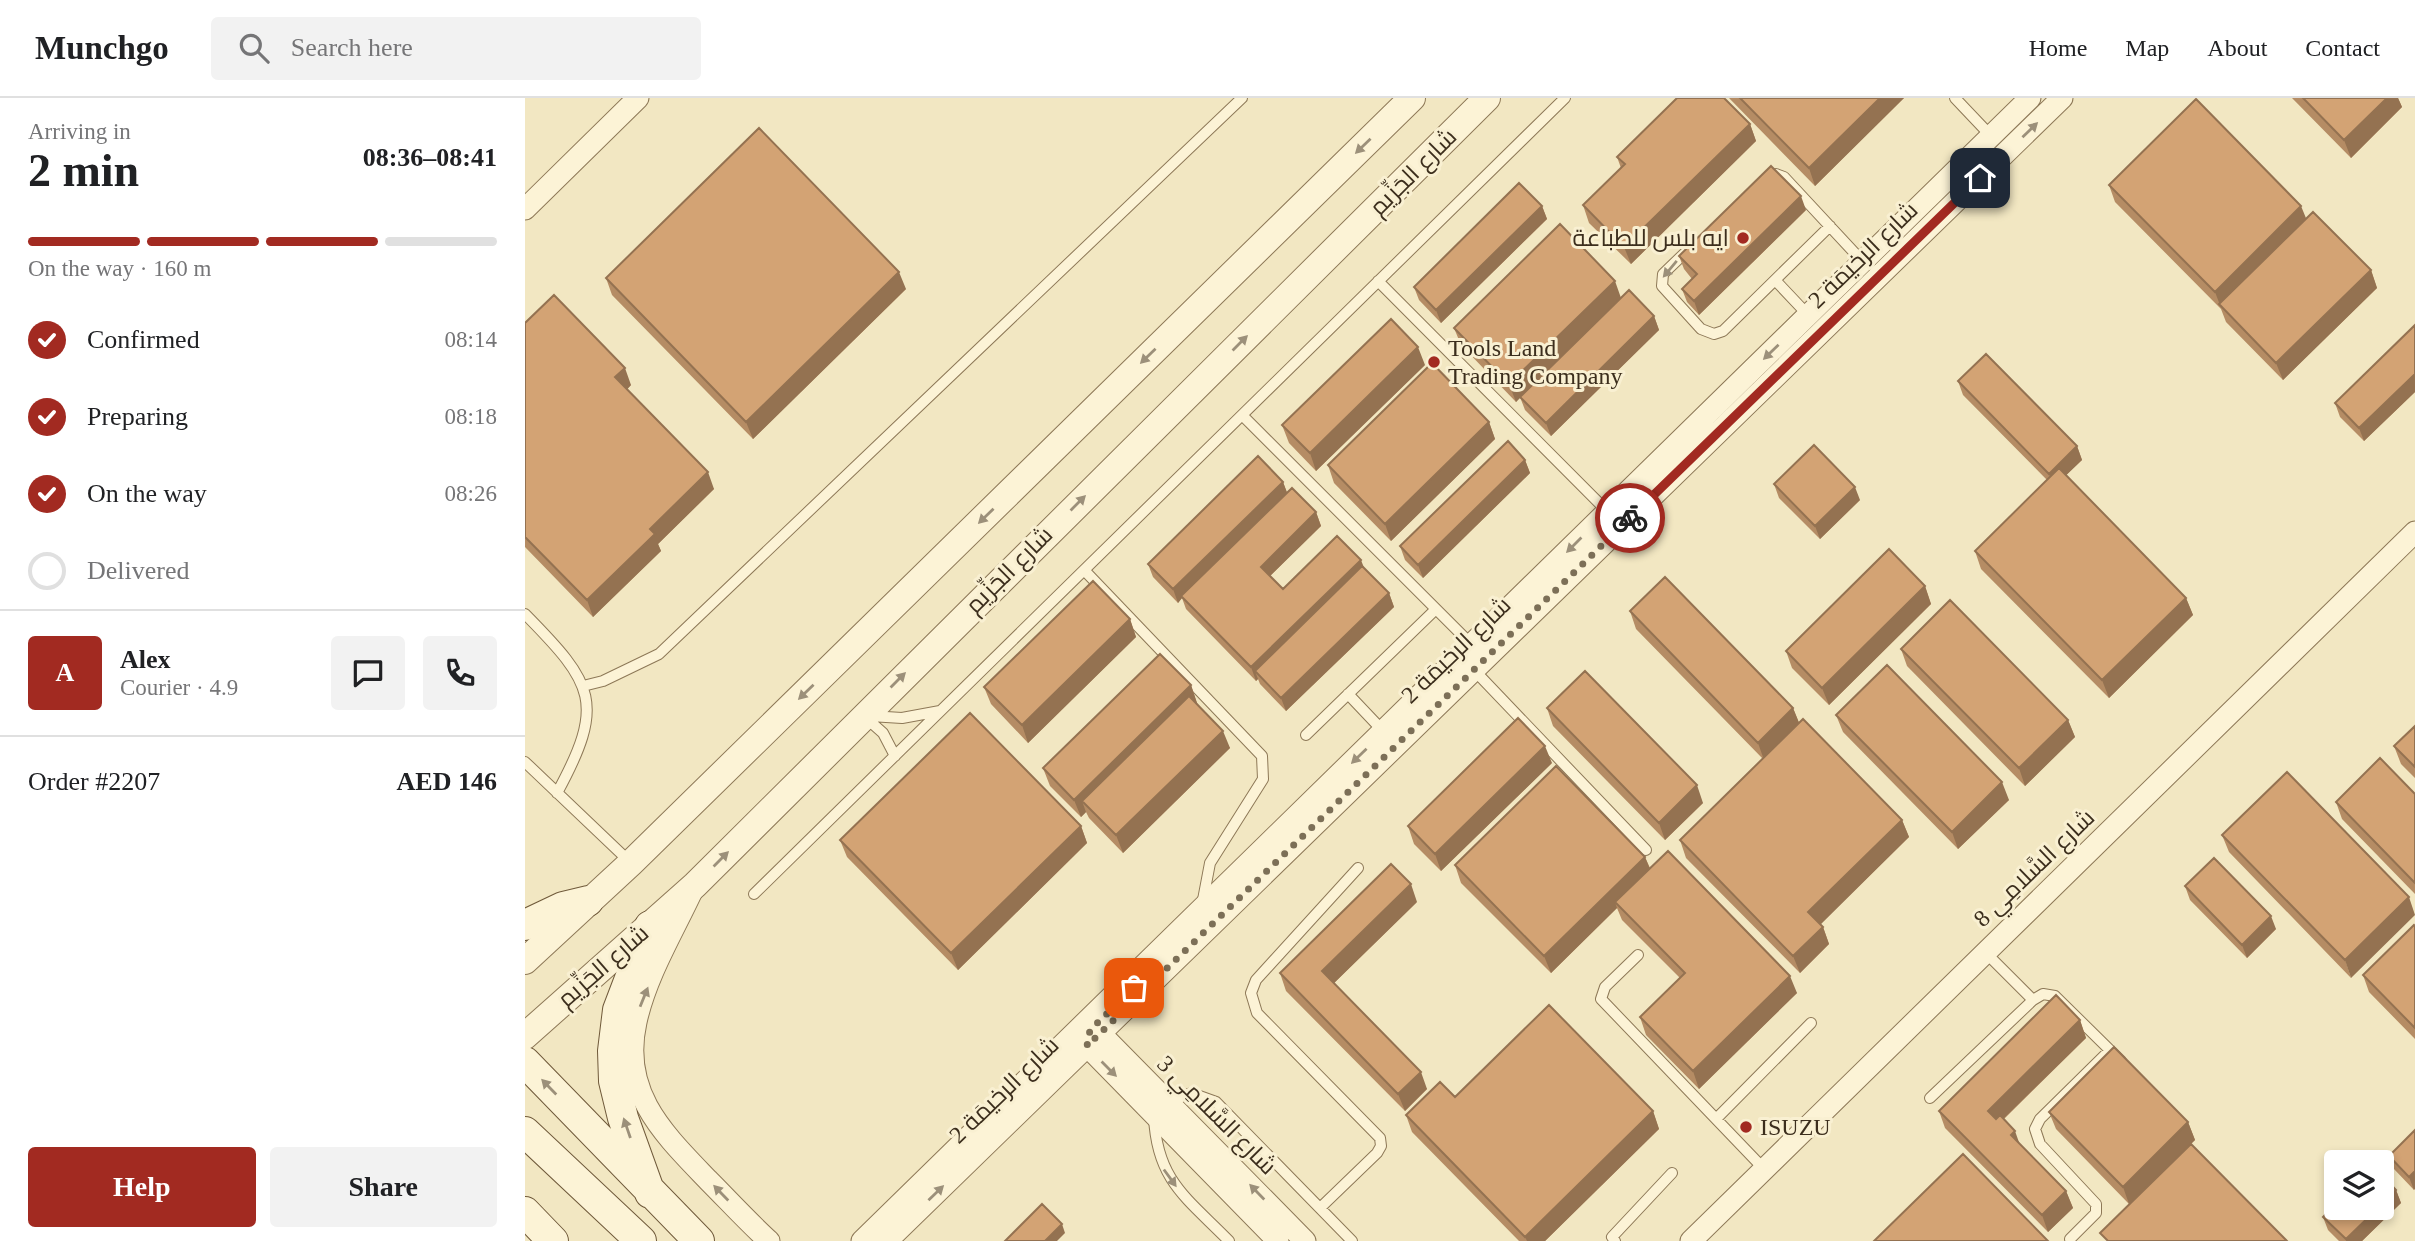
<!DOCTYPE html>
<html lang="en">
<head>
<meta charset="utf-8">
<style>
  body { margin:0; font-family:"Times New Roman",Cairo,serif; background:#f2f2f2; color:#202124; height:100vh; display:flex; flex-direction:column; font-size:26px; white-space:nowrap }
  * { box-sizing:border-box; margin:0 }
  p { font-size:23px; color:#757577 }
  .icon { flex:none; width:38px; height:38px; fill:none; stroke:currentColor; stroke-width:2; stroke-linecap:round; stroke-linejoin:round }
  .map { position:relative; flex:1; overflow:hidden }
  .details { display:flex; flex-direction:column; background:#fff; width:525px }
  .details>* { flex:none }
  .fabs { position:absolute; left:1799px; top:1052px; display:grid; gap:14px }
  .fabs a { display:grid; place-items:center; width:70px; height:70px; border-radius:7px; background:#fff; box-shadow:0 4px 10px #0003; font-size:35px }
  .pin { position:absolute; display:grid; place-items:center; width:60px; height:60px; color:#fff; margin:-30px; border-radius:14px; box-shadow:0 4px 10px #0006 }
  .courier { position:absolute; display:grid; place-items:center; width:70px; height:70px; margin:-35px; border:5px solid #a22a21; border-radius:50%; background:#fff; color:#222; box-shadow:0 2px 9px #0007 }
  .headline em { font-style:normal; font-weight:600 }
  .headline div { display:flex; flex-direction:column-reverse }
  .headline { display:flex; align-items:center; justify-content:space-between; height:119px; padding:0 28px }
  h1 { font-size:46px; font-weight:600; line-height:52px }
  .bar { display:grid; grid-template-columns:repeat(4,1fr); gap:10px 7px; align-content:center; height:84px; padding:0 28px }
  .bar i { height:9px; border-radius:5px; background:#e0e0e0 }
  .bar .on { background:#a22a21 }
  .bar p { grid-column:span 4 }
  .line { display:flex; align-items:center; gap:18px; padding:0 28px; border-top:2px solid #e0e0e0 }
  .line div { flex:1 }
  .round { display:grid; place-items:center; flex:none; width:74px; height:74px; border-radius:7px; background:#f2f2f2 }
  ol { padding:0 28px; list-style:none }
  li { display:flex; align-items:center; gap:21px; height:77px }
  li p { margin-inline-start:auto }
  li .icon { padding:7px; border-radius:50%; background:#a22a21; color:#fff; stroke-width:4 }
  li:last-child { color:#757577 }
  li i { width:38px; height:38px; border:4px solid #e0e0e0; border-radius:50% }
  .primary-button { display:flex; gap:14px; margin-top:auto; padding:14px 28px }
  .primary-button a { flex:1; height:80px; border-radius:7px; background:#a22a21; color:#fff; font-size:28px; font-weight:600; line-height:80px; text-align:center }
  .primary-button a+a { background:#f2f2f2; color:#202124 }
  header { display:flex; align-items:center; gap:42px; box-sizing:border-box; height:98px; padding:0 35px; background:#fff; border-bottom:2px solid #e0e0e0 }
  header strong { font-size:33px }
  nav { display:flex; gap:38px; margin-inline-start:auto; font-size:24px }
  .search { width:490px; height:63px; background:#f2f2f2; display:flex; align-items:center; gap:18px; box-sizing:border-box; padding:0 24px; border-radius:7px; color:#757577; font-size:26px }
  main { display:flex; flex:1; min-height:0 }
  .map>svg:first-child { display:block }
  .lines { fill:none; stroke-linecap:round; stroke-linejoin:round }
  .service-casing { stroke:#8d7857; stroke-width:12 }
  .minor-casing { stroke:#8d7857; stroke-width:23 }
  .tertiary-casing { stroke:#8d7857; stroke-width:28 }
  .secondary-casing { stroke:#6f593a; stroke-width:32 }
  .service { stroke:#fcf3d6; stroke-width:10 }
  .minor { stroke:#fcf3d6; stroke-width:21 }
  .tertiary { stroke:#fcf3d6; stroke-width:26 }
  .secondary { stroke:#fcf3d6; stroke-width:30 }
  .wall { fill:#b58c64 }
  .shaded-wall { fill:#947251 }
  .building { fill:#d3a374; stroke:#947251; stroke-width:2 }
  .oneway { fill:#9c907a }
  .done { stroke:#7c6f57; stroke-width:7; stroke-dasharray:0 12.6 }
  .route { stroke:#a22a21; stroke-width:9 }
  .poi-dot { fill:#a22a21; stroke:#f9f0d2; stroke-width:2.5 }
  .labels { text-anchor:middle; stroke-width:6; stroke-linejoin:round; paint-order:stroke }
  .street-label { font-size:24px; fill:#3c2e1d; stroke:#f9f0d2 }
  .poi-label { font-size:24px; fill:#3c2e1d; stroke:#f9f0d2; text-anchor:start }
</style>
</head>
<body>
<header>
<strong>Munchgo</strong>
<div class="search"><svg class="icon" aria-label="search" viewBox="0 0 24 24"><circle cx="10" cy="10" r="6"/><path d="M15 15l6 6"/></svg>Search here</div>
<nav><a>Home</a><a>Map</a><a>About</a><a>Contact</a></nav>
</header>
<main>
<section class="details">
<div class="headline"><div><h1>2 min</h1><p>Arriving in</p></div><em>08:36–08:41</em></div>
<div class="bar"><i class="on"></i><i class="on"></i><i class="on"></i><i></i><p>On the way · 160 m</p></div>
<ol>
<li><svg class="icon" aria-label="check" viewBox="0 0 24 24"><path d="M5 12l5 5 9-10"/></svg>Confirmed<p>08:14</p></li>
<li><svg class="icon" aria-label="check" viewBox="0 0 24 24"><path d="M5 12l5 5 9-10"/></svg>Preparing<p>08:18</p></li>
<li><svg class="icon" aria-label="check" viewBox="0 0 24 24"><path d="M5 12l5 5 9-10"/></svg>On the way<p>08:26</p></li>
<li><i></i>Delivered</li>
</ol>
<div class="line" style="height:126px"><b class="round" style="background:#a22a21;color:#fff">A</b><div><b>Alex</b><p>Courier · 4.9</p></div><a class="round"><svg class="icon" aria-label="chat" viewBox="0 0 24 24"><path d="M4 5h16v11H9l-5 4z"/></svg></a><a class="round"><svg class="icon" aria-label="phone" viewBox="0 0 24 24"><path d="M5 4h4l2 5-3 2q2 4 5 5l2-3 5 2v4C11 20 4 13 5 4z"/></svg></a></div>
<div class="line" style="height:91px"><div>Order #2207</div><b>AED 146</b></div>
<div class="primary-button"><a>Help</a><a>Share</a></div>
</section>
<div class="map">
<svg width="1890" height="1143" viewBox="0 0 1890 1143">
  <rect width="100%" height="100%" fill="#f2e7c2"/>
  <g class="lines">
    <g class="service-casing">
      <path id="service" d="M1430 0 1466 38
        M1243 79 1251 76 1259 79 1338 164
        M1164 151 1138 176 1137 188 1176 231 1189 236 1198 233 1305 128
        M1250 182 1283 217
        M853 183 1083 414
        M717 317 947 547
        M559 472 737 658 738 681 685 765 677 807
        M0 516C69 586 81 605 32 695
        M949 572 1121 752
        M58 588 78 583 134 556 717 0
        M823 596 859 634
        M345 618 377 620 415 613
        M340 619 358 635 370 658
        M781 637 911 511
        M0 664 106 765
        M229 796 1040 0
        M1460 854 1508 902
        M1113 857 1080 889 1076 901 1239 1071
        M1405 1000 1508 902 1518 896 1530 898 1596 963
        M644 1004 666 995 691 1004 827 1143
        M629 1019C632 1083 662 1100 704 1143
        M1191 1021 1286 925
        M795 1110 852 1055 856 1048 855 1040 732 915 726 895 731 882 833 770
        M1545 1141 1571 1115V1106L1515 1046 1510 1031 1515 1021 1585 952
        M1090 1143 1087 1139 1147 1075"/>
    </g>
    <g class="minor-casing">
      <path id="minor" d="M0 111 113 0
        M168 791C148 834 121 878 111 924 95 995 139 1036 183 1082 203 1102 223 1124 244 1143
        M562 932 575 935 780 1143
        M563 935 562 948 753 1143
        M337 1143 1505 0
        M362 1143 1537 0
        M1166 1143 1890 434"/>
    </g>
    <g class="tertiary-casing">
      <path id="tertiary" d="M0 863 106 765 887 0
        M0 938 170 787 962 0"/>
    </g>
    <g class="secondary-casing">
      <path id="secondary" d="M0 827 38 809 63 803
        M0 964 174 1143
        M0 1034 116 1143
        M125 1095 98 1020 89 983 88 953 93 912 125 828
        M0 1114 28 1143"/>
    </g>
    <use href="#service" class="service"/>
    <use href="#minor" class="minor"/>
    <use href="#tertiary" class="tertiary"/>
    <use href="#secondary" class="secondary"/>
  </g>
  <path class="wall" d="M1204 0H1379L1290 88Z
    M1767 0H1873L1877 9 1826 60Z
    M1225 26 1231 43 1106 166 1064 125 1058 107 1096 70 1092 59Z
    M1584 87 1846 172 1852 190 1758 282 1701 224 1696 211 1590 104Z
    M1017 108 1022 121 916 225 894 202 889 189Z
    M1281 112 1174 217 1162 204 1157 191 1167 181 1159 171 1154 158Z
    M81 180 381 191 228 341 87 197Z
    M1096 200 1129 218 1134 232 1026 338 1000 312 995 299 991 304 936 247 929 230Z
    M0 225 106 287 102 291 189 391 133 446 136 453 68 519 0 449Z
    M1890 227V294L1839 343 1815 319 1810 305Z
    M900 267 791 373 764 345 757 327Z
    M1433 283 1552 348 1557 362 1541 377 1661 500 1668 517 1584 600 1456 471 1450 453 1522 382 1438 297Z
    M964 324 970 341 866 443 809 385 803 367Z
    M1000 362 1005 375 898 480 880 462 875 448Z
    M758 384 762 395 791 414 796 428 745 478 758 491 838 469 864 495 869 509 761 613 735 586 733 581 731 583 661 511 657 500 653 505 628 479 623 466Z
    M1249 386 1335 402 1295 441 1254 400Z
    M1400 488 1406 506 1304 607 1267 570 1261 553Z
    M1105 513 1268 610 1274 625 1377 722 1384 739 1295 826 1298 829 1304 846 1275 875 1161 760 1155 742 1238 661 1111 531Z
    M605 521 611 539 503 645 466 606 459 589Z
    M1376 551 1543 622 1550 639 1500 688 1382 568Z
    M666 587 672 605 705 650 598 755 564 720 561 714 556 719 525 688 518 670Z
    M1022 610 1178 705 1140 742 1028 628Z
    M1311 617 1484 702 1433 751 1318 634Z
    M1890 628V680L1876 666 1869 648Z
    M1027 665 916 773 889 746 883 728Z
    M1762 674 1826 880 1704 754 1697 737Z
    M1890 696V796L1817 721 1811 704Z
    M556 728 562 745 433 872 322 759 315 742Z
    M1120 759 1125 770 1272 895 1174 991 1121 937 1115 919 1155 880 1097 822 1092 810 1026 875 936 785 930 767Z
    M1660 788 1751 831 1722 860 1665 802Z
    M892 804 809 885 902 991 880 1013 761 893 755 875Z
    M1890 828V941L1844 894 1838 877Z
    M1555 922 1561 940 1479 1021 1494 1045 1541 1093 1548 1110 1523 1134 1420 1030 1414 1013Z
    M930 999 1128 1013 1134 1031 1020 1143H994L887 1034 881 1017Z
    M1524 1014 1663 1024 1670 1042 1604 1106 1531 1031Z
    M1890 1032 1889 1092 1869 1071 1864 1058Z
    M1871 1092 1876 1105 1837 1143H1814L1803 1132 1798 1119Z"/>
  <path class="shaded-wall" d="M1355 0H1379L1290 88 1284 70Z
    M1862 0H1873L1877 9 1826 60 1819 42Z
    M1225 26 1231 43 1106 166 1099 149Z
    M1276 98 1281 112 1174 217 1169 203Z
    M1017 108 1022 121 916 225 911 212Z
    M1776 108 1783 125 1695 207 1690 194Z
    M1846 172 1852 190 1758 282 1751 265Z
    M374 174 381 191 228 341 221 324Z
    M1090 183 1096 200 991 304 984 286Z
    M1129 218 1134 232 1026 338 1021 325Z
    M893 249 900 267 791 373 785 355Z
    M100 270 106 287 97 297 90 279Z
    M1890 276V294L1839 343 1834 330Z
    M964 324 970 341 866 443 860 426Z
    M1552 348 1557 362 1529 389 1524 376Z
    M1000 362 1005 375 898 480 893 467Z
    M183 374 189 391 133 446 136 453 68 519 62 502 125 431Z
    M758 384 763 397 656 498 657 500 653 505 648 491Z
    M1330 389 1335 402 1295 441 1290 428Z
    M791 414 796 428 741 482 736 469Z
    M836 462 841 475 730 573 733 581 731 583 726 569Z
    M1400 488 1406 506 1304 607 1297 590Z
    M864 495 869 509 761 613 756 600Z
    M1661 500 1668 517 1584 600 1577 582Z
    M605 521 611 539 503 645 497 627Z
    M666 587 672 605 565 710 557 703 561 714 556 719 549 702Z
    M1268 610 1275 627 1239 662 1233 645Z
    M1543 622 1550 639 1500 688 1494 670Z
    M698 633 705 650 598 755 591 737Z
    M1020 648 1027 665 916 773 910 756Z
    M1477 684 1484 702 1433 751 1427 734Z
    M1172 687 1178 705 1140 742 1134 725Z
    M1377 722 1384 739 1290 832 1283 814Z
    M556 728 562 745 433 872 426 855Z
    M1120 759 1127 776 1090 804 1092 810 1026 875 1019 858Z
    M886 786 892 804 804 890 797 873Z
    M1884 799 1890 817 1826 880 1820 862Z
    M1746 818 1751 831 1722 860 1717 847Z
    M1298 829 1304 846 1275 875 1268 858Z
    M1265 878 1272 895 1174 991 1168 973Z
    M1555 922 1561 940 1469 1030 1463 1013Z
    M896 974 902 991 880 1013 873 996Z
    M1128 1013 1134 1031 1020 1143H1002L1000 1139Z
    M1663 1024 1670 1042 1604 1106 1598 1089Z
    M1490 1033 1496 1050 1486 1037Z
    M1890 1073V1091L1889 1092 1884 1079Z
    M1871 1092 1876 1105 1837 1143H1821V1141L1853 1110H1857V1106Z
    M1541 1093 1548 1110 1523 1134 1517 1117Z
    M537 1126 540 1135 532 1143H520Z"/>
  <path class="building" d="M1152 0H1199L1225 26 1099 149 1058 107 1100 66 1092 59Z
    M1215 0H1355L1284 70Z
    M1778 0H1862L1819 42Z
    M1671 1 1776 108 1690 194 1584 87Z
    M234 30 374 174 221 324 81 180Z
    M1246 68 1276 98 1169 203 1157 191 1172 176 1154 158Z
    M994 85 1017 108 911 212 889 189Z
    M1788 114 1846 172 1751 265 1694 206Z
    M1035 126 1090 183 984 286 929 230Z
    M1104 192 1129 218 1021 325 995 299Z
    M29 197 100 270 90 279 183 374 125 431 130 436 62 502 0 439V225Z
    M866 221 893 249 785 355 757 327Z
    M1890 227V276L1834 330 1810 305Z
    M1461 256 1552 348 1524 376 1433 283Z
    M907 265 964 324 860 426 803 367Z
    M983 343 1000 362 893 467 875 448Z
    M1289 347 1330 389 1290 428 1249 386Z
    M733 358 758 384 648 491 623 466Z
    M1534 370 1661 500 1577 582 1450 453Z
    M767 390 791 414 736 469 758 491 812 438 836 462 726 569 656 498Z
    M1364 451 1400 488 1297 590 1261 553Z
    M837 468 864 495 756 600 730 573Z
    M1140 479 1268 610 1233 645 1105 513Z
    M568 483 605 521 497 627 459 589Z
    M1425 502 1543 622 1494 670 1376 551Z
    M635 556 666 587 549 702 518 670Z
    M1362 567 1477 684 1427 734 1311 617Z
    M1060 573 1172 687 1134 725 1022 610Z
    M664 598 698 633 591 737 557 703Z
    M445 615 556 728 426 855 315 742Z
    M993 620 1020 648 910 756 883 728Z
    M1278 621 1377 722 1283 814 1298 829 1268 858 1155 742Z
    M1890 628V669L1869 648Z
    M1855 660 1890 696V785L1811 704Z
    M1031 668 1120 759 1019 858 930 767Z
    M1762 674 1884 799 1820 862 1697 737Z
    M1143 753 1265 878 1168 973 1115 919 1160 875 1090 804Z
    M1689 760 1746 818 1717 847 1660 788Z
    M866 766 886 786 797 873 896 974 873 996 755 875Z
    M1889 827 1890 828V930L1838 877Z
    M1531 897 1555 922 1463 1013 1471 1021 1475 1017 1490 1033 1486 1037 1541 1093 1517 1117 1414 1013Z
    M1024 907 1128 1013 1000 1139 881 1017 915 984 930 999Z
    M1589 949 1663 1024 1598 1089 1524 1014Z
    M1890 1032V1073L1884 1079 1864 1058Z
    M1666 1046 1762 1143H1583L1575 1135Z
    M1438 1056 1523 1143H1349Z
    M1857 1077 1871 1092 1857 1106Z
    M517 1106 537 1126 520 1143H480Z
    M1811 1106V1110H1853L1821 1141 1798 1119Z"/>
  <defs><path id="oneway-solid" d="M-6-.8H1V-3.2L6.5 0L1 3.2V.8H-6Z" transform="scale(1.75)"/></defs>
  <g class="oneway">
    <use href="#oneway-solid" transform="translate(1505 32) rotate(-44)"/>
    <use href="#oneway-solid" transform="translate(838 48) rotate(136)"/>
    <use href="#oneway-solid" transform="translate(1145 171) rotate(130)"/>
    <use href="#oneway-solid" transform="translate(715 245) rotate(-45)"/>
    <use href="#oneway-solid" transform="translate(1246 254) rotate(136)"/>
    <use href="#oneway-solid" transform="translate(623 258) rotate(136)"/>
    <use href="#oneway-solid" transform="translate(553 405) rotate(-45)"/>
    <use href="#oneway-solid" transform="translate(461 418) rotate(136)"/>
    <use href="#oneway-solid" transform="translate(1049 447) rotate(135)"/>
    <use href="#oneway-solid" transform="translate(373 582) rotate(-45)"/>
    <use href="#oneway-solid" transform="translate(281 594) rotate(136)"/>
    <use href="#oneway-solid" transform="translate(834 658) rotate(136)"/>
    <use href="#oneway-solid" transform="translate(196 761) rotate(-45)"/>
    <use href="#oneway-solid" transform="translate(119 899) rotate(-68)"/>
    <use href="#oneway-solid" transform="translate(584 971) rotate(45)"/>
    <use href="#oneway-solid" transform="translate(24 989) rotate(-134)"/>
    <use href="#oneway-solid" transform="translate(102 1030) rotate(-109)"/>
    <use href="#oneway-solid" transform="translate(645 1080) rotate(54)"/>
    <use href="#oneway-solid" transform="translate(732 1094) rotate(-134)"/>
    <use href="#oneway-solid" transform="translate(196 1095) rotate(-134)"/>
    <use href="#oneway-solid" transform="translate(411 1095) rotate(-44)"/>
  </g>
  <g class="lines">
    <path class="done" d="M609 890 565 932 562 948 1105 420"/>
    <path class="route" d="M1105 420 1455 80"/>
  </g>
  <g class="poi-dot">
    <circle cx="1218" cy="140" r="7"/>
    <circle cx="909" cy="264" r="7"/>
    <circle cx="1221" cy="1029" r="7"/>
  </g>
  <g class="labels">
    <g class="street-label">
      <text transform="translate(888 74) rotate(-45)" y="8">شارع الجَزِّيم</text>
      <text transform="translate(1338 157) rotate(-44)" y="8">شارع الرخيمَة 2</text>
      <text transform="translate(484 472) rotate(-45)" y="8">شارع الجَزِّيم</text>
      <text transform="translate(931 552) rotate(-44)" y="8">شارع الرخيمَة 2</text>
      <text transform="translate(1509 770) rotate(-44)" y="8">شارع السَّلامِي 8</text>
      <text transform="translate(78 868) rotate(-41)" y="8">شارع الجَزِّيم</text>
      <text transform="translate(479 992) rotate(-44)" y="8">شارع الرخيمَة 2</text>
      <text transform="translate(692 1017) rotate(45)" y="8">شارع السَّلامِي 3</text>
    </g>
    <g class="poi-label">
      <text x="1204" y="148" text-anchor="end">ايه بلس للطباعة</text>
      <text x="923" y="258">Tools Land<tspan x="923" dy="28">Trading Company</tspan></text>
      <text x="1235" y="1037">ISUZU</text>
    </g>
  </g>
</svg>
<div class="fabs">
<a><svg class="icon" aria-label="layers" viewBox="0 0 24 24"><path d="M12 4l9 5-9 5-9-5zM3 14l9 5 9-5"/></svg></a>
</div>
<div class="pin" style="left:609px;top:890px;background:#ea580c"><svg class="icon" aria-label="bag" viewBox="0 0 24 24"><path d="M5 8h14l-1 12H6zM9 8a3 3 0 0 1 6 0"/></svg></div>
<div class="pin" style="left:1455px;top:80px;background:#1f2937"><svg class="icon" aria-label="home" viewBox="0 0 24 24"><path d="M3 11l9-7 9 7M6 9v11h12V9"/></svg></div>
<div class="courier" style="left:1105px;top:420px"><svg class="icon" aria-label="bike" viewBox="0 0 24 24"><circle cx="6" cy="16" r="4"/><circle cx="18" cy="16" r="4"/><path d="M6 16l4-8h5l3 8M10 8l3 8H6M13 5h3"/></svg></div>
</div>
</main>
</body>
</html>
